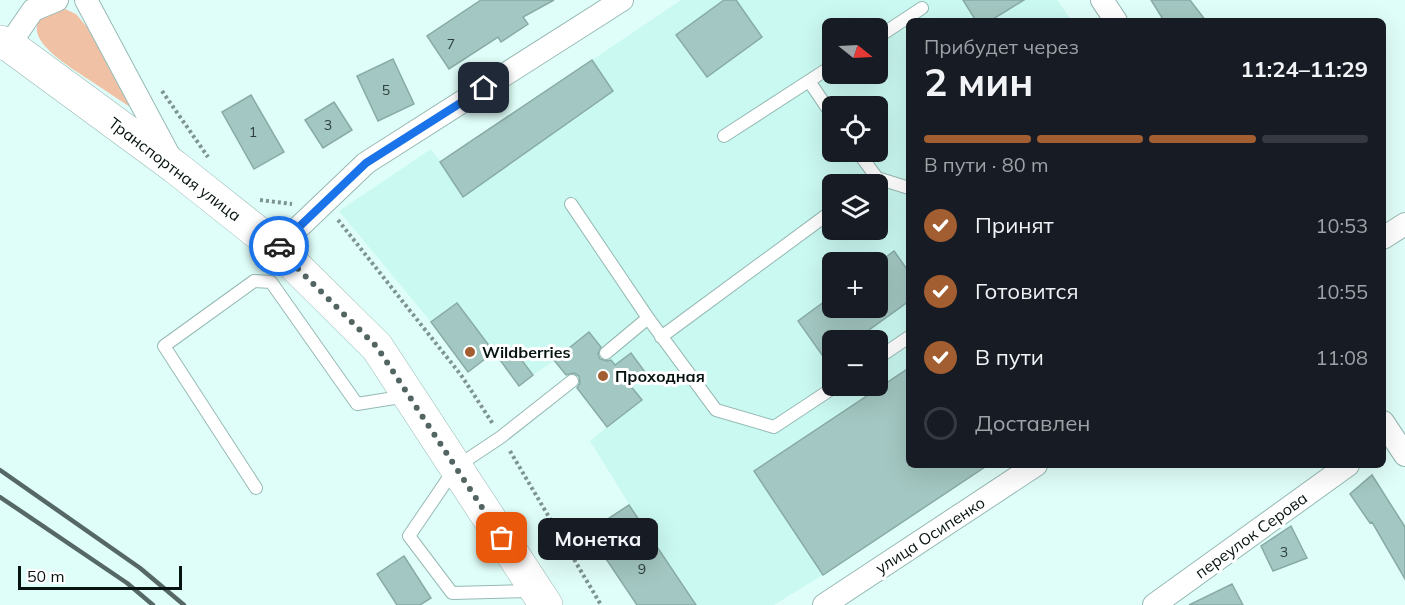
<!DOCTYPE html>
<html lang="ru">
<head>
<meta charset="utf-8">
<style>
  body { margin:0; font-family:Mulish,sans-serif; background:#242831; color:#f1f3f6; height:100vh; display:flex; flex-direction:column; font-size:22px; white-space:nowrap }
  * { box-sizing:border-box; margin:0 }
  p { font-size:20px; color:#9ea1a6 }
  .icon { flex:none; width:33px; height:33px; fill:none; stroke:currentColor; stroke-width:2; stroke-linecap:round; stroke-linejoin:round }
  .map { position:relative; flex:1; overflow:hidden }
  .sheet { position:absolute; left:906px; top:18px; width:480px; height:450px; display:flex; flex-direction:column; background:#171b24; border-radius:9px; box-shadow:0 6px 24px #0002 }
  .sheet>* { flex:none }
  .needle { width:39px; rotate:108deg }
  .tools { position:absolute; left:822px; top:18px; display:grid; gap:12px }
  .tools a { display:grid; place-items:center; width:66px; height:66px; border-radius:9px; background:#171b24; box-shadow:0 6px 24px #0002; font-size:30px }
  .scale { position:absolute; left:18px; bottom:15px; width:164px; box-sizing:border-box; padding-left:6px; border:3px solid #061311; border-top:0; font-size:16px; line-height:21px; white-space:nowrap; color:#061311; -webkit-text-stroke:4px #fff; paint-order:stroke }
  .pin { position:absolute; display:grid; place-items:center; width:51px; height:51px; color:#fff; margin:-26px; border-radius:12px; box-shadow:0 3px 9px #0006 }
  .courier { position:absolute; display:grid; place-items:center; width:60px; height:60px; margin:-30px; border:4px solid #1a73e8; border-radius:50%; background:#fff; color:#222; box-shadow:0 2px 8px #0007 }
  .bubble { position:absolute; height:42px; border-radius:9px; background:#171b24; box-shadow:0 6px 24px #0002; font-size:20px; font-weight:700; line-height:42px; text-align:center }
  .head em { font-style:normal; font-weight:700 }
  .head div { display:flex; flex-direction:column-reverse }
  .head { display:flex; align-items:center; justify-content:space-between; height:102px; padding:0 18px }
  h1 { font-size:39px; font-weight:700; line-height:45px }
  .bar { display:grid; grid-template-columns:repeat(4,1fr); gap:9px 6px; align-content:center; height:72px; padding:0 18px }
  .bar i { height:8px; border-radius:4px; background:#363941 }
  .bar .current { background:#a25d30 }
  .bar p { grid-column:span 4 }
  ol { padding:0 18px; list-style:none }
  li { display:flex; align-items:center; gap:18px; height:66px }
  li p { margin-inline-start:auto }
  li .icon { padding:6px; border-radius:50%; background:#a25d30; color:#fff; stroke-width:4 }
  li:last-child { color:#9ea1a6 }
  li i { width:33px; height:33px; border:3px solid #363941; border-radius:50% }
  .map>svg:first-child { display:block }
  .built { fill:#caf9f2; fill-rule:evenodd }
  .green { fill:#f1c1a5 }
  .building { fill:#a3c7c2; stroke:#88aba6; stroke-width:1.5 }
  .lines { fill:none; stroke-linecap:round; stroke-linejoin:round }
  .lane-casing { stroke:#96b9b4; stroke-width:14 }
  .street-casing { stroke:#96b9b4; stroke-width:24 }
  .secondary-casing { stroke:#96b9b4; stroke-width:34 }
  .path { stroke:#7e9491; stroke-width:4; stroke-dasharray:3 3; stroke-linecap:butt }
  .lane { stroke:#fff; stroke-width:12 }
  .street { stroke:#fff; stroke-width:22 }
  .secondary { stroke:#fff; stroke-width:33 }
  .rail { stroke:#556865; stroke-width:4.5 }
  .done { stroke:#526562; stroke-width:6; stroke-dasharray:0 10.8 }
  .route { stroke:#1a73e8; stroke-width:8 }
  .poi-dot { fill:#a25d30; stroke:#fff; stroke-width:2 }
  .labels { text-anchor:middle; stroke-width:6; stroke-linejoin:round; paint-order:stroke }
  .number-label { font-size:14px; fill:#2d403d }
  .street-label { font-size:16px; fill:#061311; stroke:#fff }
  .poi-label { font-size:16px; font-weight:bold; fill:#061311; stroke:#fff; text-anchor:start }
</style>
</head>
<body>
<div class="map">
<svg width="1405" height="605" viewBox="0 0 1405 605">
  <rect width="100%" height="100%" fill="#e0fef9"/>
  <path class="built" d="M681 0H1057L1072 21H909V465H988L823 575 774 605H637L588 532 629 504 590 441 607 427 555 360 533 375 514 350 500 360 457 303 431 322 339 211 431 149 441 162ZM832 28H878V74H832ZM832 106H878V152H832ZM832 184H878V230H832ZM832 262H878V308H832ZM832 340H878V386H832Z"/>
  <path class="green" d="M55 9H65L76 14 87 27 130 107C116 98 102 88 88 79 67 65 7 30 55 9Z"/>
  <path class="building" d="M481 0H554L523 17 528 24 501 42 498 37 449 69 427 36Z
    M724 0H736L762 37 707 77 676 35Z
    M963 0H1024L990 21H976Z
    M1151 0H1190L1206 21H1164Z
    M393 59 414 104 378 121 357 76Z
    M592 60 613 91 463 197 440 162Z
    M251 95 284 152 254 169 222 112Z
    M334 102 352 130 323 148 305 120Z
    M894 251 909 272V301L855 340H832V369L798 321 832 296V308H878V263Z
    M457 303 494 352 468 372 431 322Z
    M589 332 601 347 598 354 600 359 607 361 611 360 615 365 631 353 645 372 629 384 642 400 607 427 577 388 580 383 579 376 574 373 566 375 554 360Z
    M514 350 533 375 519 386 500 360Z
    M909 368V465H988L823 575 754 471Z
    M1372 475 1405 527V579L1372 522 1370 523 1350 494Z
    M629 505 696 605H637L588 532Z
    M1291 526 1307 558 1273 571 1261 546Z
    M404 556 431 598 420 605H397L377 574Z
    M1232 584 1243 605H1189Z"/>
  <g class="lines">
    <g class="lane-casing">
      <path id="lane" d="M878 37 922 8
        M809 81 832 115
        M724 136 832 66
        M858 152 877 178 909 188
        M571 204 648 318 716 410 774 427 836 386
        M661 337 832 211
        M606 353 648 318
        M878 358 909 337
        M256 488 164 346 254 281 271 282 357 404 407 396
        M532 591 452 593 409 536 456 467 501 437 572 381"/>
    </g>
    <g class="street-casing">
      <path id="street" d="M86 0 172 161
        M1102 0 1116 21
        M9 45 33 10 57 0
        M1383 238 1405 224
        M277 248 366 163 622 0
        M1383 422 1405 455
        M824 605 1036 465
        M1154 605 1348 465"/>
    </g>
    <g class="secondary-casing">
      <path id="secondary" d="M0 42 9 45 175 167 277 248 377 347 546 605"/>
    </g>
    <path class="path" d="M162 91 208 157
      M260 200 292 204
      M338 220 461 375 493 424
      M510 451 601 605"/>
    <use href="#lane" class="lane"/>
    <use href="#street" class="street"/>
    <use href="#secondary" class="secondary"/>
    <path class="rail" d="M0 470 140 568 184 605
      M0 497 127 583 153 605"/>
  </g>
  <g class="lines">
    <path class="done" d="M279 246 277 248 377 347 502 538"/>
    <path class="route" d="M279 246 366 163 484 88"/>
  </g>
  <g class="poi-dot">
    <circle cx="470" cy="352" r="6"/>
    <circle cx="603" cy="376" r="6"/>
  </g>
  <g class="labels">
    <g class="number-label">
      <text x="451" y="49">7</text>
      <text x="386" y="95">5</text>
      <text x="328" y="130">3</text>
      <text x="253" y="137">1</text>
      <text x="1284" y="557">3</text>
      <text x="642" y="574">9</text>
    </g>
    <g class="street-label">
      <text transform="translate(175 169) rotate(37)" y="6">Транспортная улица</text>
      <text transform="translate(930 535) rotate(-33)" y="6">улица Осипенко</text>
      <text transform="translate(1251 535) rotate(-36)" y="6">переулок Серова</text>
    </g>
    <g class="poi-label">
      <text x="482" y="358">Wildberries</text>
      <text x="615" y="382">Проходная</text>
    </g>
  </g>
</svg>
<div class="tools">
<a><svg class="needle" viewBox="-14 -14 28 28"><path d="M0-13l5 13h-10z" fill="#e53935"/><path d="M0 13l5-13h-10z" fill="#9ea1a6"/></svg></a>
<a><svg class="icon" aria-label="locate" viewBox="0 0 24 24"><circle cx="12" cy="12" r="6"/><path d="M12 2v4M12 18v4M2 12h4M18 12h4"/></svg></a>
<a><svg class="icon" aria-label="layers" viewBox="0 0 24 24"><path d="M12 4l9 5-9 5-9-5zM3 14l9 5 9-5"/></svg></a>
<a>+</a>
<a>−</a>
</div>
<div class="scale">50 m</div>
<div class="pin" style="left:502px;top:538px;background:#ea580c"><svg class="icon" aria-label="bag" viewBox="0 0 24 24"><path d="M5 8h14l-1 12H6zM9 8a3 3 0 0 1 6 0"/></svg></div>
<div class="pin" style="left:484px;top:88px;background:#1f2937"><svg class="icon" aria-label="home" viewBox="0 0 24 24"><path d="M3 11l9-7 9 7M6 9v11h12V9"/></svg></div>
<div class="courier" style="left:279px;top:246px"><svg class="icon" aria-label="car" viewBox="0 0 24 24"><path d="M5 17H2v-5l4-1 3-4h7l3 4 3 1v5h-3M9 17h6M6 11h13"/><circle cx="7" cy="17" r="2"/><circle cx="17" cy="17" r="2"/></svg></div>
<div class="bubble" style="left:538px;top:518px;width:120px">Монетка</div>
<section class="sheet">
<div class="head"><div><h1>2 мин</h1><p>Прибудет через</p></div><em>11:24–11:29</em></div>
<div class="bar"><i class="current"></i><i class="current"></i><i class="current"></i><i></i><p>В пути · 80 m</p></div>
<ol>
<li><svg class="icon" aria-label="check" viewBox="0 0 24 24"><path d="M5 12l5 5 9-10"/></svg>Принят<p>10:53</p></li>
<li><svg class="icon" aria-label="check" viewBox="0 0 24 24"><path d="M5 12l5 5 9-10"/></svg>Готовится<p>10:55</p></li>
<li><svg class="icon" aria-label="check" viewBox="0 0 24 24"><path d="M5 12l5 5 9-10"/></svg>В пути<p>11:08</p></li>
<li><i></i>Доставлен</li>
</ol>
</section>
</div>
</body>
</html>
